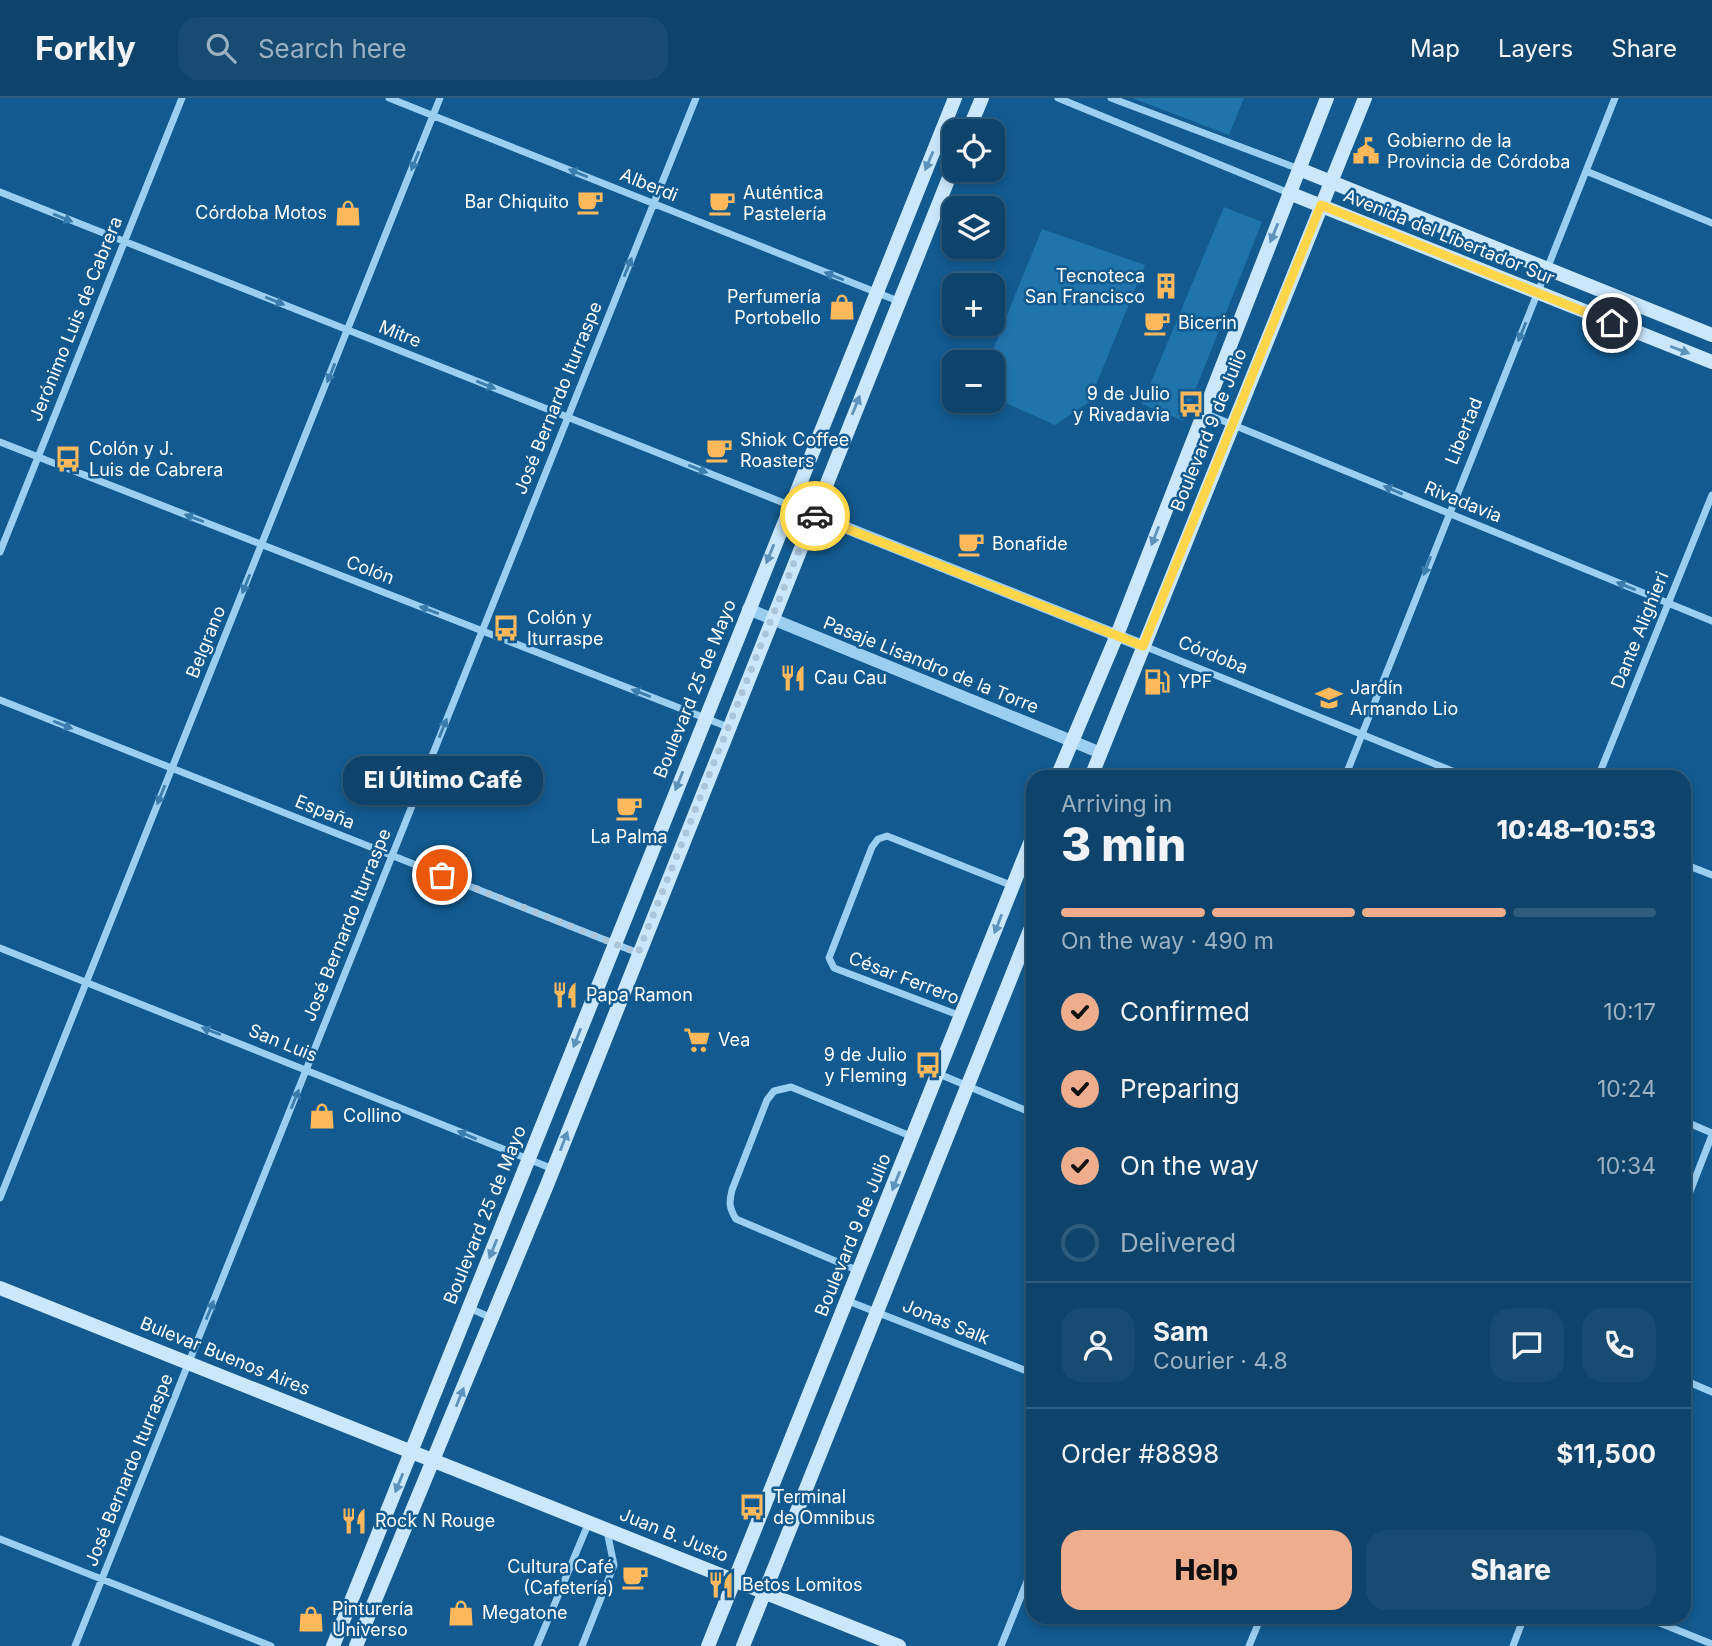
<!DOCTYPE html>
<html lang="en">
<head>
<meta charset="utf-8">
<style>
  body { margin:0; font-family:Inter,sans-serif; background:#174b71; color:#f1f3f6; height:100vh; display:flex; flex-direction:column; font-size:26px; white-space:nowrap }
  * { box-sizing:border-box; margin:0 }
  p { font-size:23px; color:#9bb0c1 }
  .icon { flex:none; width:38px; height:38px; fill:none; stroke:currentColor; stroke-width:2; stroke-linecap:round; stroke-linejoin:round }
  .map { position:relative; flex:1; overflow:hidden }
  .sheet { position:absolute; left:1026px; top:672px; width:665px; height:854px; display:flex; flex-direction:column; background:#0e446b; border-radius:21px; box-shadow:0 4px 10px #0003,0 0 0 2px #2e5c7e }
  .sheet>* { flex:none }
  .fabs { position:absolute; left:942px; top:21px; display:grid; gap:14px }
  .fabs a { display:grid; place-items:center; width:63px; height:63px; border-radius:14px; background:#0e446b; box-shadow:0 4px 10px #0003,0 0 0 2px #2e5c7e; font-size:35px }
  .pin { position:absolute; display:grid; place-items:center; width:60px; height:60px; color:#fff; margin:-30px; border:4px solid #fff; border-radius:50%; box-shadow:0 2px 7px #0007 }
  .courier { position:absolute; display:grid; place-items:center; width:70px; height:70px; margin:-35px; border:5px solid #ffd54a; border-radius:50%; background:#fff; color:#222; box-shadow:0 2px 9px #0007 }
  .bubble { position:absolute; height:49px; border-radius:21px; background:#0e446b; box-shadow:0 4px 10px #0003,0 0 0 2px #2e5c7e; font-size:23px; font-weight:800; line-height:49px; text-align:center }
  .overview em { font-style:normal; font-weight:800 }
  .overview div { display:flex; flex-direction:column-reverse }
  .overview { display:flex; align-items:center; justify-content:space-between; height:119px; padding:0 35px }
  h1 { font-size:46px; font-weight:800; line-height:52px }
  .bar { display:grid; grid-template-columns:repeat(4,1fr); gap:10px 7px; align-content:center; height:84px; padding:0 35px }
  .bar i { height:9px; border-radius:5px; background:#2e5c7e }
  .bar .on { background:#eead8d }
  .bar p { grid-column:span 4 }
  .line { display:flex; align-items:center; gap:18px; padding:0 35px; border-top:2px solid #2e5c7e }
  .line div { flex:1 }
  .round { display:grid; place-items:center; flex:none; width:74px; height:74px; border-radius:21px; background:#174b71 }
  ol { padding:0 35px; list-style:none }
  li { display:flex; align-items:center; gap:21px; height:77px }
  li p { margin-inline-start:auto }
  li .icon { padding:7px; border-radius:50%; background:#eead8d; color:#111; stroke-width:4 }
  li:last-child { color:#9bb0c1 }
  li i { width:38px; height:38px; border:4px solid #2e5c7e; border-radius:50% }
  .action { display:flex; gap:14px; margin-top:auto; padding:14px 35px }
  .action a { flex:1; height:80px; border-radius:21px; background:#eead8d; color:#111; font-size:28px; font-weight:800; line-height:80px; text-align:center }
  .action a+a { background:#174b71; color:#f1f3f6 }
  header { display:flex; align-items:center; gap:42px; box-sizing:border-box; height:98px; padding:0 35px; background:#0e446b; border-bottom:2px solid #2e5c7e }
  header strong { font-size:33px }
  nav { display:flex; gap:38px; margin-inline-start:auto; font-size:24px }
  .search { width:490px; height:63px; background:#174b71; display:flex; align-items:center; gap:18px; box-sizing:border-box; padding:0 24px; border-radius:21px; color:#9bb0c1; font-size:26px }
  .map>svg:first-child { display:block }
  .green { fill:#2074ac }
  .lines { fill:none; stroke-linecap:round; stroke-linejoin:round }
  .minor { stroke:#9bcff2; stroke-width:7 }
  .tertiary { stroke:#9bcff2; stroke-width:12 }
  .secondary { stroke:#cae7fc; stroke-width:14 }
  .oneway { fill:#3b7dad }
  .oneway2 { fill:#5c92bb }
  .done { stroke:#acc5d8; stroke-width:7; stroke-dasharray:0 12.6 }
  .route { stroke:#ffd54a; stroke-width:9 }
  .labels { text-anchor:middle; stroke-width:5; stroke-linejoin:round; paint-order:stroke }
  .poi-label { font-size:18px; fill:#fff; stroke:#125a8f; text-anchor:start }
  .street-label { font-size:18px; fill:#fff; stroke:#125a8f }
</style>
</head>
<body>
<header>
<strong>Forkly</strong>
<div class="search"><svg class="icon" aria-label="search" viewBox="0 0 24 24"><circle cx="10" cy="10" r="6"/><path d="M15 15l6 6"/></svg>Search here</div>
<nav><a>Map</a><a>Layers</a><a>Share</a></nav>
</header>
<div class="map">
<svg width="1712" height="1548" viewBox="0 0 1712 1548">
  <rect width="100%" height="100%" fill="#125a8f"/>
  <path class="green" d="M1132 0H1244L1229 37Z
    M1224 109 1262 124 1183 323 1142 306Z
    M1042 131 1145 167 1089 304 1055 327 999 302 992 279V264H988Z"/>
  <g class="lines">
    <path class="minor" d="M389 0 898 203
      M1058 0 1289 95
      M1111 0 1299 71
      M1586 73 1712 125
      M0 94 789 407
      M1204 315 1712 523
      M0 344 728 629
      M0 454 182 0
      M1144 548 1467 679
      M0 602 638 855
      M1345 679 1615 0
      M1598 679 1712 397
      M1684 766 1712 777
      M0 850 553 1071
      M961 918 834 870 829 860 872 749 878 741 887 738 1013 788
      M939 976 1032 1015
      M1684 1023 1712 1035
      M0 1100 440 0
      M1684 1109 1712 1037
      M859 1173 736 1121C729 1110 729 1104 732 1092L767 1002 774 993 791 989 913 1039
      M848 1203 1032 1275
      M469 1210 492 1220
      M1684 1282 1712 1294
      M0 1441 271 1548
      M1645 1519 1712 1546
      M75 1548 696 0
      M537 1548 589 1424
      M582 1548 614 1467 607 1433
      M1001 1548 1032 1471
      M1249 1548 1261 1519
      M1513 1548 1524 1519"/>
    <path class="tertiary" d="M789 407 1143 548
      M748 511 1101 655"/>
    <path class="secondary" d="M968 33 982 0
      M1299 71 1712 237
      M1289 95 1712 264
      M1057 679 1117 537 1327 0
      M1091 679 1365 0
      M0 1190 899 1548
      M333 1548 955 0
      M356 1548 547 1087 954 67
      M708 1548 1032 740
      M743 1548 1032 827"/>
  </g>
  <defs><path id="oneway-solid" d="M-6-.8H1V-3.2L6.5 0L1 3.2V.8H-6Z" transform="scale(1.75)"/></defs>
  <g class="oneway">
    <use href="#oneway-solid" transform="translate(415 63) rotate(112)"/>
    <use href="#oneway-solid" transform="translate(578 75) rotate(-158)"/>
    <use href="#oneway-solid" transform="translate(63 120) rotate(22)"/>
    <use href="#oneway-solid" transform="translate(628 169) rotate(-68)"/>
    <use href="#oneway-solid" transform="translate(834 178) rotate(-158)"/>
    <use href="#oneway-solid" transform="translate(275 203) rotate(22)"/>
    <use href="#oneway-solid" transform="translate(1522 234) rotate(112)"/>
    <use href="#oneway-solid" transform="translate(331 275) rotate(112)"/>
    <use href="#oneway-solid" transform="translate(486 287) rotate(22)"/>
    <use href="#oneway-solid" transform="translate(698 371) rotate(22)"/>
    <use href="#oneway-solid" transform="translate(1393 392) rotate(-157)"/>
    <use href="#oneway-solid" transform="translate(194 420) rotate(-159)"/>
    <use href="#oneway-solid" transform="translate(1427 468) rotate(111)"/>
    <use href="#oneway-solid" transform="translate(246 486) rotate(112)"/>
    <use href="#oneway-solid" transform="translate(1626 488) rotate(-158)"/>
    <use href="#oneway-solid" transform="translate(429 512) rotate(-159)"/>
    <use href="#oneway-solid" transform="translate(641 595) rotate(-159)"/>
    <use href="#oneway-solid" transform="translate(63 627) rotate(22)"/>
    <use href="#oneway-solid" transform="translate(443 630) rotate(-68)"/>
    <use href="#oneway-solid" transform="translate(161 697) rotate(112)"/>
    <use href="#oneway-solid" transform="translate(211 933) rotate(-159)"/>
    <use href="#oneway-solid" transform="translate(295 1001) rotate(-68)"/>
    <use href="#oneway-solid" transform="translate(467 1037) rotate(-157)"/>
    <use href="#oneway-solid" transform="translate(210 1212) rotate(-68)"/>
  </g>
  <g class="oneway2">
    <use href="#oneway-solid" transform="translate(929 63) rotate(113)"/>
    <use href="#oneway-solid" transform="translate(1274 135) rotate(112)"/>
    <use href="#oneway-solid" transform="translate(1680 252) rotate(21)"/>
    <use href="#oneway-solid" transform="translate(856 307) rotate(-68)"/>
    <use href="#oneway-solid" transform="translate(1155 438) rotate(111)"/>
    <use href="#oneway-solid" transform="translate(770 456) rotate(112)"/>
    <use href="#oneway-solid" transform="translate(679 683) rotate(112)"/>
    <use href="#oneway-solid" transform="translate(998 826) rotate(111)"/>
    <use href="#oneway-solid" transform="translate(577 940) rotate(111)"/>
    <use href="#oneway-solid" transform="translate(564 1043) rotate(-69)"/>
    <use href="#oneway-solid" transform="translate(896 1083) rotate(112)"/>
    <use href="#oneway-solid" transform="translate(493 1151) rotate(112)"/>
    <use href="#oneway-solid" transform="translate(460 1299) rotate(-68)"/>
    <use href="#oneway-solid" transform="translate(399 1385) rotate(112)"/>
  </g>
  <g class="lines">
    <path class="done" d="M442 777 638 855 813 417 815 418"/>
    <path class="route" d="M815 418 1143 548 1321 107 1612 225"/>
  </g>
  <defs>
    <g id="civic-bare" transform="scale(2.1)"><path d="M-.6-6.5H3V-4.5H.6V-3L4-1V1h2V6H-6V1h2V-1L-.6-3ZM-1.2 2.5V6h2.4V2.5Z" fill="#ffb95c" stroke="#125a8f" stroke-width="2.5" paint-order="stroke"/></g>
    <g id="cafe-bare" transform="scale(2.1)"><path d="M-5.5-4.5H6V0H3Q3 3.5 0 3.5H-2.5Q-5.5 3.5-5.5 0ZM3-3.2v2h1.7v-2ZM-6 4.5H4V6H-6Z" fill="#ffb95c" stroke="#125a8f" stroke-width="2.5" paint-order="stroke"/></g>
    <g id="shop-bare" transform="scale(2.1)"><path d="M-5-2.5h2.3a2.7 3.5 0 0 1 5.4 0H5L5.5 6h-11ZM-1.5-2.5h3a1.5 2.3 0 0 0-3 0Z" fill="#ffb95c" stroke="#125a8f" stroke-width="2.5" paint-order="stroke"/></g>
    <g id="building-bare" transform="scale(2.1)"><path d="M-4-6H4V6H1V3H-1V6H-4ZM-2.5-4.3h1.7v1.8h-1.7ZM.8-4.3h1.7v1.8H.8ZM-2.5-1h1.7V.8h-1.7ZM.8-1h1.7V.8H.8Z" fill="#ffb95c" stroke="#125a8f" stroke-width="2.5" paint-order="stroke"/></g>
    <g id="bus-bare" transform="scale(2.1)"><path d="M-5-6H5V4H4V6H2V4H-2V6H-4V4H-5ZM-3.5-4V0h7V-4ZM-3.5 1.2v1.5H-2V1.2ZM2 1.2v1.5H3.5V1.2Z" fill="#ffb95c" stroke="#125a8f" stroke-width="2.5" paint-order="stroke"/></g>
    <g id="restaurant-bare" transform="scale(2.1)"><path d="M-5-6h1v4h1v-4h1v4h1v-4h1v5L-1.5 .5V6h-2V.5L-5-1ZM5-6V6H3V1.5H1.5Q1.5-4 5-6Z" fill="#ffb95c" stroke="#125a8f" stroke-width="2.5" paint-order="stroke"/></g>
    <g id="fuel-bare" transform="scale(2.1)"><path d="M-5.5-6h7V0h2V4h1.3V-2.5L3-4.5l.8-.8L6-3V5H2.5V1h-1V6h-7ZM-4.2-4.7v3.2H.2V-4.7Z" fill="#ffb95c" stroke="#125a8f" stroke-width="2.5" paint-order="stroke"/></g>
    <g id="school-bare" transform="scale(2.1)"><path d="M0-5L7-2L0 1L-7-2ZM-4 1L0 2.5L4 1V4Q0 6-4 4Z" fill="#ffb95c" stroke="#125a8f" stroke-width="2.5" paint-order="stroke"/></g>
    <g id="supermarket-bare" transform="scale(2.1)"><path d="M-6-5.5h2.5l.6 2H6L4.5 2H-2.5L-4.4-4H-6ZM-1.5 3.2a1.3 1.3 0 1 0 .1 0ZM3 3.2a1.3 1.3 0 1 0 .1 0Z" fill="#ffb95c" stroke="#125a8f" stroke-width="2.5" paint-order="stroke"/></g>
  </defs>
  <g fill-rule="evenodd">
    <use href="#civic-bare" x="1366" y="53"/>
    <use href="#cafe-bare" x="590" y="104"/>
    <use href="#cafe-bare" x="722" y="105"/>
    <use href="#shop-bare" x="348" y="115"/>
    <use href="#building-bare" x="1166" y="188"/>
    <use href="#shop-bare" x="842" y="209"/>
    <use href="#cafe-bare" x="1157" y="225"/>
    <use href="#bus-bare" x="1191" y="306"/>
    <use href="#cafe-bare" x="719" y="352"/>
    <use href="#bus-bare" x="68" y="361"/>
    <use href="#cafe-bare" x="971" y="446"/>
    <use href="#bus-bare" x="506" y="530"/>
    <use href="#restaurant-bare" x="793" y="580"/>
    <use href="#fuel-bare" x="1157" y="584"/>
    <use href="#school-bare" x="1329" y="600"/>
    <use href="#cafe-bare" x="629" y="710"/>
    <use href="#restaurant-bare" x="565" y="897"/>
    <use href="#supermarket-bare" x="697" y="942"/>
    <use href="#bus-bare" x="928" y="967"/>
    <use href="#shop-bare" x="322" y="1018"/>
    <use href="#bus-bare" x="752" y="1409"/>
    <use href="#restaurant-bare" x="354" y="1423"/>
    <use href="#cafe-bare" x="635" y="1479"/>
    <use href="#restaurant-bare" x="721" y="1487"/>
    <use href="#shop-bare" x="461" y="1515"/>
    <use href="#shop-bare" x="311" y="1521"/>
  </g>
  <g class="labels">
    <g class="poi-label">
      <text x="1387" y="49">Gobierno de la<tspan x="1387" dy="21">Provincia de Córdoba</tspan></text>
      <text x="743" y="101">Auténtica<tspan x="743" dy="21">Pastelería</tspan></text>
      <text x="569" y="110" text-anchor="end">Bar Chiquito</text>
      <text x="327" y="121" text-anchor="end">Córdoba Motos</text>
      <text x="1145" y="184" text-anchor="end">Tecnoteca<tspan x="1145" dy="21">San Francisco</tspan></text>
      <text x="821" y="205" text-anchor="end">Perfumería<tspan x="821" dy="21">Portobello</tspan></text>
      <text x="1178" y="231">Bicerin</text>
      <text x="1170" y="302" text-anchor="end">9 de Julio<tspan x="1170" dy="21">y Rivadavia</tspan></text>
      <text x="740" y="348">Shiok Coffee<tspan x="740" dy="21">Roasters</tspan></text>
      <text x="89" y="357">Colón y J.<tspan x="89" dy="21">Luis de Cabrera</tspan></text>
      <text x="992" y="452">Bonafide</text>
      <text x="527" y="526">Colón y<tspan x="527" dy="21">Iturraspe</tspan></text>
      <text x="814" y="586">Cau Cau</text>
      <text x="1178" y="590">YPF</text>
      <text x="1350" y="596">Jardín<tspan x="1350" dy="21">Armando Lio</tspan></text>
      <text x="629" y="745" text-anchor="middle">La Palma</text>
      <text x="586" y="903">Papa Ramon</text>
      <text x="718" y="948">Vea</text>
      <text x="907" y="963" text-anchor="end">9 de Julio<tspan x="907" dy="21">y Fleming</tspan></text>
      <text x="343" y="1024">Collino</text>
      <text x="773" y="1405">Terminal<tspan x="773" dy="21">de Omnibus</tspan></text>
      <text x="375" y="1429">Rock N Rouge</text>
      <text x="614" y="1475" text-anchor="end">Cultura Café<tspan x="614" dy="21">(Cafetería)</tspan></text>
      <text x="742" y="1493">Betos Lomitos</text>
      <text x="332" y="1517">Pinturería<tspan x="332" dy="21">Universo</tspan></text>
      <text x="482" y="1521">Megatone</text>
    </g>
    <g class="street-label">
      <text transform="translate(649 87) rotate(22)" y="6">Alberdi</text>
      <text transform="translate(1449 139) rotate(22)" y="6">Avenida del Libertador Sur</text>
      <text transform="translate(76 221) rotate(-68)" y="6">Jerónimo Luis de Cabrera</text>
      <text transform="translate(400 236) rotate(22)" y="6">Mitre</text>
      <text transform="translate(558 300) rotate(-68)" y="6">José Bernardo Iturraspe</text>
      <text transform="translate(1209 332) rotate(-68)" y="6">Boulevard 9 de Julio</text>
      <text transform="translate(1464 333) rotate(-68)" y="6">Libertad</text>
      <text transform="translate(1463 404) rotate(22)" y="6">Rivadavia</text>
      <text transform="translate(370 472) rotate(21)" y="6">Colón</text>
      <text transform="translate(1640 532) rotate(-68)" y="6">Dante Alighieri</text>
      <text transform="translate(206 544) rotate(-68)" y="6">Belgrano</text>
      <text transform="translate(1213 557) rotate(22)" y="6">Córdoba</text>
      <text transform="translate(931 567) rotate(22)" y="6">Pasaje Lisandro de la Torre</text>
      <text transform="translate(695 591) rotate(-68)" y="6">Boulevard 25 de Mayo</text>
      <text transform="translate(325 714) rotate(22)" y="6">España</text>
      <text transform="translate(347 827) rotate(-68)" y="6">José Bernardo Iturraspe</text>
      <text transform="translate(904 880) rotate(21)" y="6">César Ferrero</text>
      <text transform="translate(283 945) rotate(22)" y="6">San Luis</text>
      <text transform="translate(485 1117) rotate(-68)" y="6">Boulevard 25 de Mayo</text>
      <text transform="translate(853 1137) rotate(-68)" y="6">Boulevard 9 de Julio</text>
      <text transform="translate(946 1224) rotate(22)" y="6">Jonas Salk</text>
      <text transform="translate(225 1258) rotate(22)" y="6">Bulevar Buenos Aires</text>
      <text transform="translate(129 1372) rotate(-68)" y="6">José Bernardo Iturraspe</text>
      <text transform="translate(674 1437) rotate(22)" y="6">Juan B. Justo</text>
    </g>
  </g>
</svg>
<div class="fabs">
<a><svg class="icon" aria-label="locate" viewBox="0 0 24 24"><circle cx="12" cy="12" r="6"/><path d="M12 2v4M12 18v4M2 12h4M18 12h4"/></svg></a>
<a><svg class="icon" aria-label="layers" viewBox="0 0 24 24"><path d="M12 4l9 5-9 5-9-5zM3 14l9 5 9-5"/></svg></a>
<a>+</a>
<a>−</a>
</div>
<div class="pin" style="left:442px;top:777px;background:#ea580c"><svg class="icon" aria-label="bag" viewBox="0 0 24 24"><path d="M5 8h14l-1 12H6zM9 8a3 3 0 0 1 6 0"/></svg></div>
<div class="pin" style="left:1612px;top:225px;background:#1f2937"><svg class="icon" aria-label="home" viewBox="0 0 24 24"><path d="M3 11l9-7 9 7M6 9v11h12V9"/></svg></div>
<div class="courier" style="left:815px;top:418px"><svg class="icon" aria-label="car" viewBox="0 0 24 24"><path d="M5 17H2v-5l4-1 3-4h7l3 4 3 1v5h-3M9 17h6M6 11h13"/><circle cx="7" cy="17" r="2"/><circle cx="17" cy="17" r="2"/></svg></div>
<div class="bubble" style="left:343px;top:658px;width:200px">El Último Café</div>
<section class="sheet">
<div class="overview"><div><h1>3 min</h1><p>Arriving in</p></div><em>10:48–10:53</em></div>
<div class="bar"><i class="on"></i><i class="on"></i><i class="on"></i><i></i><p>On the way · 490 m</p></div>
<ol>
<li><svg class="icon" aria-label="check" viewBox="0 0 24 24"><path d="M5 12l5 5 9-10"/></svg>Confirmed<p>10:17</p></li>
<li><svg class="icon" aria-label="check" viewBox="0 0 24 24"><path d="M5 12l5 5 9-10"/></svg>Preparing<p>10:24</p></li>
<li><svg class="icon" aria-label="check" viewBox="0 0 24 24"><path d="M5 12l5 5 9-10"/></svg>On the way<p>10:34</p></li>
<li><i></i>Delivered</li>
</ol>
<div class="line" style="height:126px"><a class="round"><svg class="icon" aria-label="person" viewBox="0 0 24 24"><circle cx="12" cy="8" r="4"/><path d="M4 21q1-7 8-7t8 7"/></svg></a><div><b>Sam</b><p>Courier · 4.8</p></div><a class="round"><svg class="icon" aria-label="chat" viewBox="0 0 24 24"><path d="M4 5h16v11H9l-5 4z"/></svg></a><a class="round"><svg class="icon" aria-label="phone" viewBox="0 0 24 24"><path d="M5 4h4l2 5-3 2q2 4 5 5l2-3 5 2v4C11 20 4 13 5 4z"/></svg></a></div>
<div class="line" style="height:91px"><div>Order #8898</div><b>$11,500</b></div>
<div class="action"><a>Help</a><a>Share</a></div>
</section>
</div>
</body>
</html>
